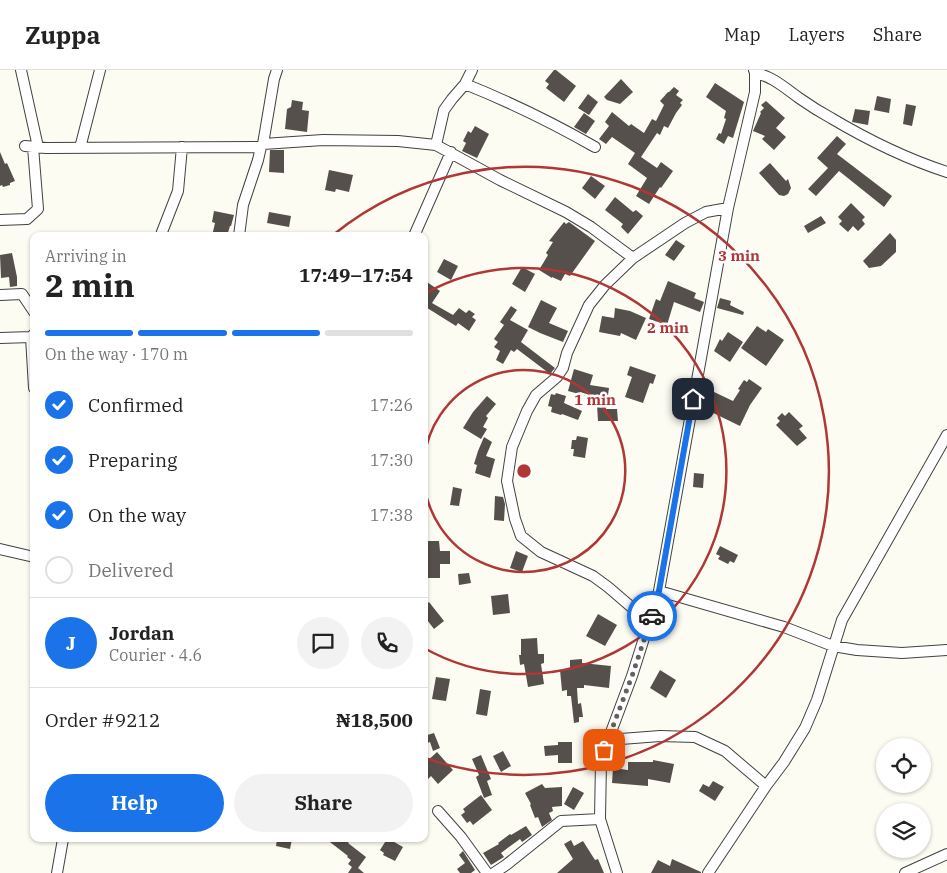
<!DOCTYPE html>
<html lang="en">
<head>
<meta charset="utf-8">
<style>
  body { margin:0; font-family:"IBM Plex Serif",serif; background:#f2f2f2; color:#222; height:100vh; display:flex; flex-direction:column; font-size:19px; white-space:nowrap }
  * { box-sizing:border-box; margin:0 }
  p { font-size:16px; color:#767676 }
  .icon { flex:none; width:28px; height:28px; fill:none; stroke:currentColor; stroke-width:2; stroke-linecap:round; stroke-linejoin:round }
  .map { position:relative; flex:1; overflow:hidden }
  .side { position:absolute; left:30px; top:162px; width:398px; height:610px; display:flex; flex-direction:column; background:#fff; border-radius:10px; box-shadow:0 1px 4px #0004 }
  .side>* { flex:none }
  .tools { position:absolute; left:876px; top:668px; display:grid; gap:10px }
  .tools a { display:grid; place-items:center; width:55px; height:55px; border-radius:50%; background:#fff; box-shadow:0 1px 4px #0004; font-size:25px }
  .pin { position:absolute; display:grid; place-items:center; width:42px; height:42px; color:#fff; margin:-21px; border-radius:10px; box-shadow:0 2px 8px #0006 }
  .courier { position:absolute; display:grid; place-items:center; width:50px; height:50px; margin:-25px; border:4px solid #1a73e8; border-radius:50%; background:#fff; color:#222; box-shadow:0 1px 6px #0007 }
  .overview em { font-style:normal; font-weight:700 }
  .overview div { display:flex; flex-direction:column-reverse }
  .overview { display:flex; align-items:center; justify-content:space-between; height:85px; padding:0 15px }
  h1 { font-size:32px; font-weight:700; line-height:38px }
  .bar { display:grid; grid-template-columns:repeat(4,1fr); gap:8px 5px; align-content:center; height:60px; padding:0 15px }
  .bar i { height:6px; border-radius:4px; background:#e0e0e0 }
  .bar .current { background:#1a73e8 }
  .bar p { grid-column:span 4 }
  .line { display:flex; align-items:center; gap:12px; padding:0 15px; border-top:1px solid #e0e0e0 }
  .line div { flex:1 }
  .round { display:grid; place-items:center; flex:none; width:52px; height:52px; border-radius:26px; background:#f2f2f2 }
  ol { padding:0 15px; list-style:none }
  li { display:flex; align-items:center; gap:15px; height:55px }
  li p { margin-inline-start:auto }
  li .icon { padding:5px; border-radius:50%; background:#1a73e8; color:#fff; stroke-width:4 }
  li:last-child { color:#767676 }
  li i { width:28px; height:28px; border:2px solid #e0e0e0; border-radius:50% }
  .cta { display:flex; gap:10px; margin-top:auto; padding:10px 15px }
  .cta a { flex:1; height:58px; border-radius:30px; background:#1a73e8; color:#fff; font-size:20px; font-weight:700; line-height:58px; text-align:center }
  .cta a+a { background:#f2f2f2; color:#222 }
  header { display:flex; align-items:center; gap:30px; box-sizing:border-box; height:70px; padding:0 25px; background:#fff; border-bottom:1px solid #e0e0e0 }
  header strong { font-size:24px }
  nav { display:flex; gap:28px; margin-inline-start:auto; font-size:18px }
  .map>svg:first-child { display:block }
  .building { fill:#56504c }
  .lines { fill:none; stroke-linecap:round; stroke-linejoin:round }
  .minor-casing { stroke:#414141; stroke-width:12 }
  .minor { stroke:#fff; stroke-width:10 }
  .done { stroke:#62615e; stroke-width:5; stroke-dasharray:0 9 }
  .route { stroke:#1a73e8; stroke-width:6 }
  .ring { fill:none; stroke:#af3736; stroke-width:2.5 }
  .centre { fill:#af3736; stroke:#fff; stroke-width:2.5 }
  .ring-label { font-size:15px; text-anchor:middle; font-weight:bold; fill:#af3736; stroke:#fff; stroke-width:5; stroke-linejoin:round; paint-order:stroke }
</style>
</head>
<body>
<header>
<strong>Zuppa</strong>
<nav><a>Map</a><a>Layers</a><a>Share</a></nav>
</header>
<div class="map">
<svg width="947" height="803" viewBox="0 0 947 803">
  <rect width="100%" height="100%" fill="#fdfcf2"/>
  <path class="building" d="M554 0H556L576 16 564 32 546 18 549 14 545 11Z
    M621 9 633 22 620 34 607 30 604 27Z
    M715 13 744 32 733 68 728 66 724 74 716 69 719 63 721 64 726 49 724 48 726 41 706 27Z
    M674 17 679 21 676 25 683 30 680 33 682 35 676 43 668 58 664 56 660 65 657 63 641 87 657 98 661 92 673 101 661 118 660 117 649 134 636 126 647 108 628 94 635 83 612 67 606 74 599 69 609 56 605 52 612 42 629 56 631 54 644 63 652 49 656 51 664 35 660 31 668 22H669Z
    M588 24 598 32 589 45 578 38Z
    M877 26 891 29 889 43 874 40Z
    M292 30 303 32 302 40 309 41 307 62 285 59 287 39 291 37Z
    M766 31 785 48 776 58 786 67 774 80 762 69 765 66 753 61 761 43 760 42 764 38 761 35Z
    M906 34 916 36 912 56 903 54Z
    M855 39 870 41 868 55 852 52Z
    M584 43 595 51 586 64 574 57Z
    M475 56 489 64 477 88 462 81 466 73 463 71 468 61 471 63Z
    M837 66 846 74 837 84 892 126 884 137 839 101 816 126 808 119 828 98 817 88Z
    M270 80H284V103L269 102Z
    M0 82 5 94 7 93 15 111 10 113V115L3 117 2 115 0 116Z
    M770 93 786 111 788 109 791 118 788 124 784 126 779 125 759 103Z
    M329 100 353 105 349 122 336 119 335 122 325 120Z
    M591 106 605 116 595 129 582 118Z
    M615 127 633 142 636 140 643 146 628 164 621 157 623 154 605 140Z
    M851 133 865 147 862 150 865 154 858 161 853 156 848 162 839 154 842 151 838 147Z
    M214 141 234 145 231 156H230L227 166H212L215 153 212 152Z
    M269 142 291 146 289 157 267 153Z
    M821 146 826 153 808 163 804 156Z
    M564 152 566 154 569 152 595 171 570 206 565 204 561 211 552 207V208L539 200 548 185 546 183 553 172 549 171Z
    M890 163 896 170V182L881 196 869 198 863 191Z
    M676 170 685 176 674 191 665 185Z
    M12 183 17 207V216L10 217 9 207 1 208 0 185Z
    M444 189 458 196 451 210 437 202Z
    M522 197 535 204 525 222 512 214Z
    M424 210 440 221 432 233 453 245 459 238 466 243 469 240 475 244 472 247 476 250 469 261 458 253 456 256 424 236Z
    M668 211 696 223 694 228 704 232 700 242 674 232 667 255 649 249 656 229 660 231Z
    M720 228 731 231 730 235 744 242 743 245 717 238Z
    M541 230 557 238 549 253 568 261 563 272 540 263 528 257Z
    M511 236 517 240 510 250 528 260 521 272 555 298 550 304 517 279 514 282 511 280 503 294 496 290 500 281 494 277 498 272 494 269 504 255 500 252Z
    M615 238 630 241 646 248 636 270 621 263 620 266 599 262 602 246 614 248Z
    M757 256 766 262 768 259 784 270 766 296 741 278Z
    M728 262 743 272 730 292 714 281 720 269 722 271Z
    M630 296 656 305 653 314 650 313 643 333 625 327 632 307 627 305Z
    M574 299 593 305 590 315 609 318 606 339H617L618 351H598L597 335 592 334 593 326 580 322 579 324 568 321Z
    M749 309 762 318 750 335 740 356 703 338 712 321 733 331 740 320 738 319 744 310 747 312Z
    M556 323 566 326 564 333 582 341 578 350 562 344 561 345 551 342 552 337 548 336 551 324 555 325Z
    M487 326 496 334 486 346 488 348 483 357 487 359 481 369 463 358 473 342Z
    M789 342 803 356 799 359 807 368 797 376 776 355 780 351 777 348 782 343 785 346Z
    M577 366 588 368 585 388 573 386 574 379H571L572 370H576Z
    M484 367 492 372 486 386 495 389 490 408 475 403 477 395 474 394 478 381Z
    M694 403 704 404 703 418 693 417Z
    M453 417 462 419 459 436 450 435Z
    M495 426 503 427 505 434 504 451 494 450Z
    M425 471H439L440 481H450V494H440V508H424V498H426Z
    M720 476 738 485 734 493 730 491 728 494 718 489 720 486 716 484Z
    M516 481 528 486 522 502 510 498Z
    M469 503 471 513 459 515 458 504Z
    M508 524 510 543 493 545 491 526Z
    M429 532 444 551 434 559 424 546V536Z
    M598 544 617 555 605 576 586 566Z
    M537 568 538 584H544V593L541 594 544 614 528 617 524 594 520 595 519 585H521V569Z
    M582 589V593L611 596 609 618 584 615V618H577L578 634 581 633 583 647H579V652L574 653 571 626H567V620L562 621 560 600 570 599V590Z
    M660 600 676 610 666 628 650 618Z
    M436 607 450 609 446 631 432 629Z
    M480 619 491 621 487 646 476 644Z
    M434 663 440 678 433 681 430 672 424 674V666Z
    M558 672H572V693H558V685L545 686 544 676 558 675Z
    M503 681 511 696 501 702 493 686Z
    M437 682 453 700 438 714 431 706 428 709 424 704V694Z
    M481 685 491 709 487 711 492 725 484 728 476 707 479 705 472 689Z
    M653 690 674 694 670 713 648 709V716L612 713 613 698 628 700V692H653Z
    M713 711 724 717 715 731 699 721 703 714 709 717Z
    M542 714 545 718 562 717V736L552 737 553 741 549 743 552 750 542 757 538 747 535 748 530 735 531 734 525 723Z
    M573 717 584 723 574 740 564 734Z
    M481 725 492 740 473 755 470 751 467 753 461 745 465 742 463 739Z
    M526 756 532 765 522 772 520 769 501 783 504 787 491 795 483 783 499 774 498 773 510 764 511 765Z
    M277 769H292L290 779 276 776Z
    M326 769H352L348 773 366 787 358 798 364 803H348L352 797 348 794 351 790 347 787 348 786Z
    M387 769H389L403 777 395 791 383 785 384 783 380 780Z
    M571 770 574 776 583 771 595 790 598 789 604 803H557L573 789 564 774Z
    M463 781 475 800 471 803H460L457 799 465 793 459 785Z
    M672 789 701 802V803H651L658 790 670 796Z"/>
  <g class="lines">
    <g class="minor-casing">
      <path id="minor" d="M21 0 38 77
        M755 3C772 6 785 18 799 28 809 35 820 42 831 48 868 70 907 89 947 102
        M465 14C510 32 553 53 595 77
        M263 74 323 70 398 71 436 75 500 110 566 142 591 157 633 188
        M436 75 444 40 452 29 465 14 472 0
        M25 76 46 78 261 77
        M80 78 100 0
        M0 150 27 149 38 139 33 77
        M161 166 162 162 178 121 182 77
        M239 166 243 135 258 90 261 77 263 74 274 9 277 0
        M414 166 451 82
        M0 225 22 224 34 242
        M31 267 34 318
        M0 268 31 267 34 264
        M0 479 34 487
        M659 521 784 557 833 576 857 580 902 583 947 580
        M650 553 608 517 593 506 541 482 521 466 515 449 507 411 512 377 527 341 536 325 557 307 563 298 567 283 589 235 605 215 633 188 685 153 706 142 728 138
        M608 670 660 666 695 667 725 681 766 716
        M438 741 461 767 487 803
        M57 803 63 769
        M494 803 506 795 561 751 600 749
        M617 803 600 749 601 691 608 670 632 606 659 521 728 138 755 22V3L754 0
        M708 803 766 716 784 692 805 658 817 630 842 550 947 365
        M905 803 947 784"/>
    </g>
    <use href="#minor" class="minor"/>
  </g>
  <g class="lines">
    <path class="done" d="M604 680 632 606 652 546"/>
    <path class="route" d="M652 546 659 521 693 329"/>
  </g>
  <g class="ring">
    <path d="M424 389A101 101 0 1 1 424 413"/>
    <path d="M424 224A203 203 0 1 1 424 578"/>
    <path d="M333 165A304 304 0 1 1 425 688"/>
  </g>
  <circle cx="524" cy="401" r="8" class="centre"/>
  <g class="ring-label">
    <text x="739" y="191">3 min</text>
    <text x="668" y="263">2 min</text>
    <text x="595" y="335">1 min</text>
  </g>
</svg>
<div class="tools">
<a><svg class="icon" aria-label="locate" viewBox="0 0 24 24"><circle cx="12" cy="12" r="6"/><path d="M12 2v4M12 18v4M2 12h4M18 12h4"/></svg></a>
<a><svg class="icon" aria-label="layers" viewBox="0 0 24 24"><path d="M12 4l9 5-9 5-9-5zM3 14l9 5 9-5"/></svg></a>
</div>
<div class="pin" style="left:604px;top:680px;background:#ea580c"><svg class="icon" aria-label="bag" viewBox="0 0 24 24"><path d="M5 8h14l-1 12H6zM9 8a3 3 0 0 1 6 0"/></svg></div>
<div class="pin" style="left:693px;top:329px;background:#1f2937"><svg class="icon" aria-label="home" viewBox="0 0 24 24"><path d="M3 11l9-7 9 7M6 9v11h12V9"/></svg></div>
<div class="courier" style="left:652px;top:546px"><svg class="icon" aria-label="car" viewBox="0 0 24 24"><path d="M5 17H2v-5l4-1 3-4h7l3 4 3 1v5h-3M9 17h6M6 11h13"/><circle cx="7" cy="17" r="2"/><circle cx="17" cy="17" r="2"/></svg></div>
<section class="side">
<div class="overview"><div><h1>2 min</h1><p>Arriving in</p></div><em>17:49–17:54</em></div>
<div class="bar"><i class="current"></i><i class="current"></i><i class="current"></i><i></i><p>On the way · 170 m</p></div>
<ol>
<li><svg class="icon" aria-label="check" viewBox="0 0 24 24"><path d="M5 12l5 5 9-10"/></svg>Confirmed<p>17:26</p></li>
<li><svg class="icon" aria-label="check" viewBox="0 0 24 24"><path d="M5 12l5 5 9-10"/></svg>Preparing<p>17:30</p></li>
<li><svg class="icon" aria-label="check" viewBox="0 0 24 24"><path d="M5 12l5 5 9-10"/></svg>On the way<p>17:38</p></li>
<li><i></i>Delivered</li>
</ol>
<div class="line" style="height:90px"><b class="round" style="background:#1a73e8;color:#fff">J</b><div><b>Jordan</b><p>Courier · 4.6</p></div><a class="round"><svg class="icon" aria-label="chat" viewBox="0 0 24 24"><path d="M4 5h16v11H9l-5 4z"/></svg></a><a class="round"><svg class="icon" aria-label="phone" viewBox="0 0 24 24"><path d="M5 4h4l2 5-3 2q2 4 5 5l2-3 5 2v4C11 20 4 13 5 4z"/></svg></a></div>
<div class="line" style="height:65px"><div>Order #9212</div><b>₦18,500</b></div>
<div class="cta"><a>Help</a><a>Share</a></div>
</section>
</div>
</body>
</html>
